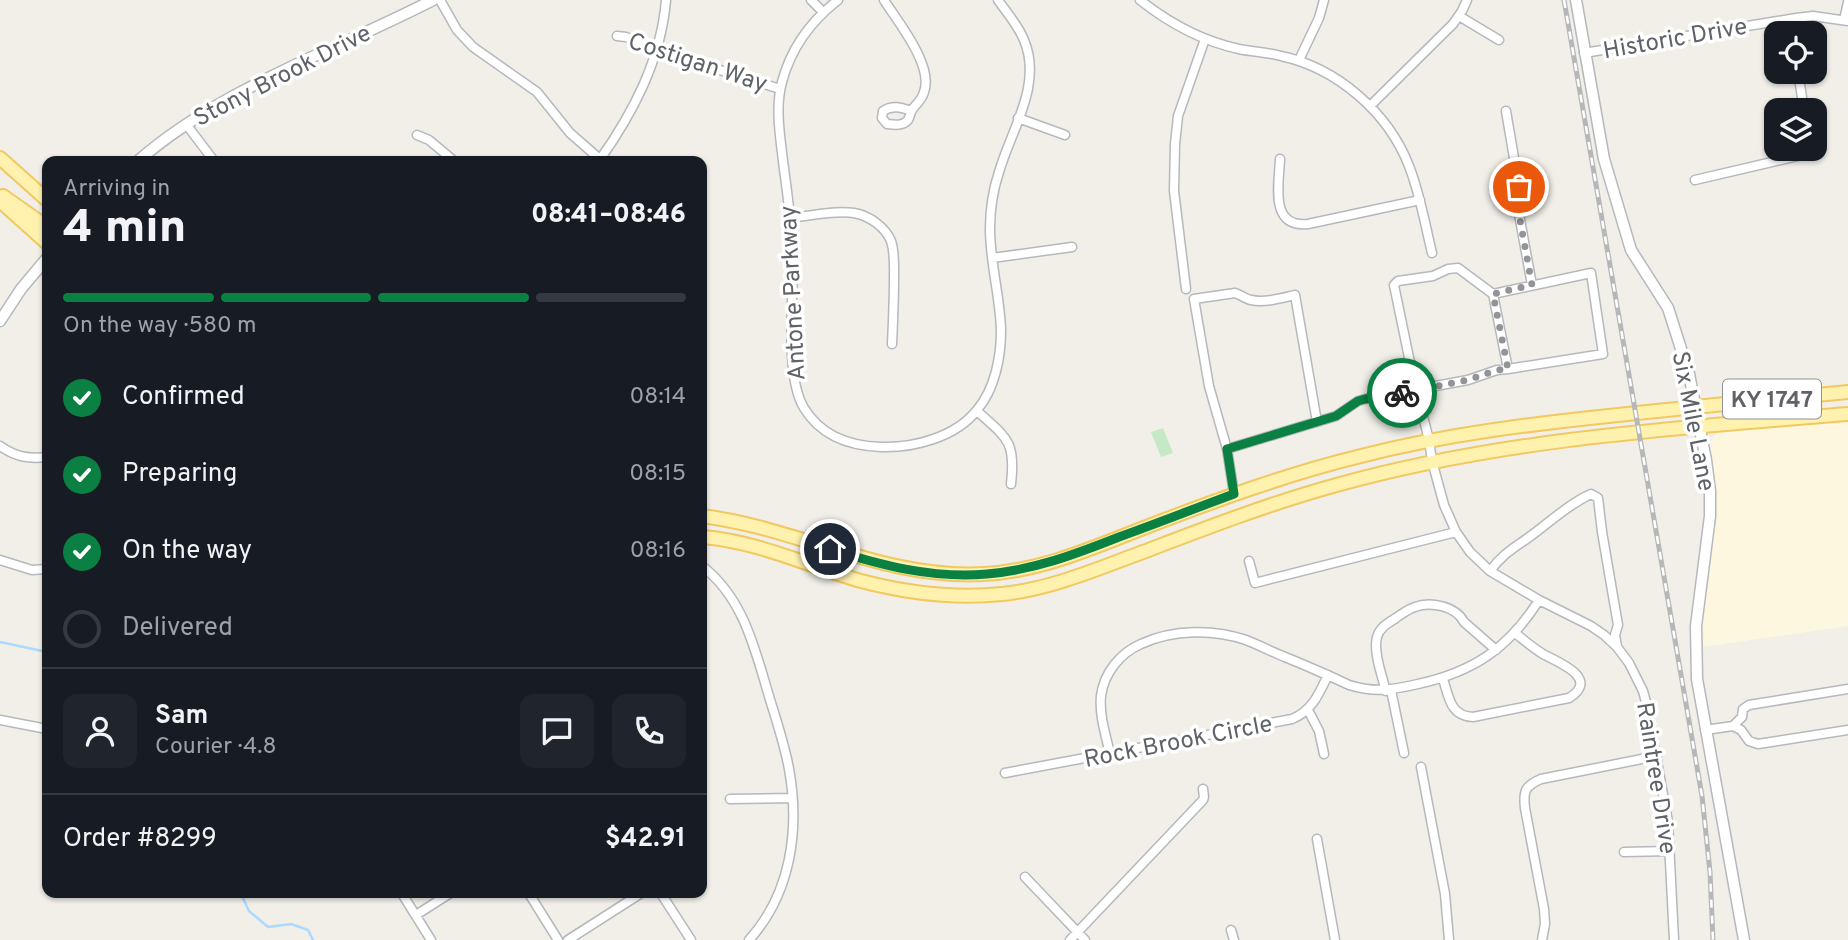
<!DOCTYPE html>
<html lang="en">
<head>
<meta charset="utf-8">
<style>
  body { margin:0; font-family:Overpass,sans-serif; background:#20242c; color:#f1f3f6; height:100vh; display:flex; flex-direction:column; font-size:26px; white-space:nowrap }
  * { box-sizing:border-box; margin:0 }
  p { font-size:23px; color:#9ea1a6 }
  .icon { flex:none; width:38px; height:38px; fill:none; stroke:currentColor; stroke-width:2; stroke-linecap:round; stroke-linejoin:round }
  .map { position:relative; flex:1; overflow:hidden }
  .side { position:absolute; left:42px; top:156px; width:665px; height:742px; display:flex; flex-direction:column; background:#171b24; border-radius:14px; box-shadow:0 2px 5px #0004 }
  .side>* { flex:none }
  .buttons { position:absolute; left:1764px; top:21px; display:grid; gap:14px }
  .buttons a { display:grid; place-items:center; width:63px; height:63px; border-radius:14px; background:#171b24; box-shadow:0 2px 5px #0004; font-size:35px }
  .pin { position:absolute; display:grid; place-items:center; width:60px; height:60px; color:#fff; margin:-30px; border:4px solid #fff; border-radius:50%; box-shadow:0 2px 7px #0007 }
  .courier { position:absolute; display:grid; place-items:center; width:70px; height:70px; margin:-35px; border:5px solid #0b8043; border-radius:50%; background:#fff; color:#222; box-shadow:0 2px 9px #0007 }
  .headline em { font-style:normal; font-weight:800 }
  .headline div { display:flex; flex-direction:column-reverse }
  .headline { display:flex; align-items:center; justify-content:space-between; height:119px; padding:0 21px }
  h1 { font-size:46px; font-weight:800; line-height:52px }
  .bar { display:grid; grid-template-columns:repeat(4,1fr); gap:10px 7px; align-content:center; height:84px; padding:0 21px }
  .bar i { height:9px; border-radius:5px; background:#363941 }
  .bar .selected { background:#0b8043 }
  .bar p { grid-column:span 4 }
  .line { display:flex; align-items:center; gap:18px; padding:0 21px; border-top:2px solid #363941 }
  .line div { flex:1 }
  .round { display:grid; place-items:center; flex:none; width:74px; height:74px; border-radius:14px; background:#20242c }
  ol { padding:0 21px; list-style:none }
  li { display:flex; align-items:center; gap:21px; height:77px }
  li p { margin-inline-start:auto }
  li .icon { padding:7px; border-radius:50%; background:#0b8043; color:#fff; stroke-width:4 }
  li:last-child { color:#9ea1a6 }
  li i { width:38px; height:38px; border:4px solid #363941; border-radius:50% }
  .map>svg:first-child { display:block }
  .commercial { fill:#fef7e0 }
  .green { fill:#c5e8c5 }
  .lines { fill:none; stroke-linecap:round; stroke-linejoin:round }
  .stream { stroke:#aadaff; stroke-width:2.5 }
  .minor-casing { stroke:#b5b8bc; stroke-width:11 }
  .tertiary-casing { stroke:#b5b8bc; stroke-width:13 }
  .primary-casing { stroke:#f2c960; stroke-width:16 }
  .minor { stroke:#fff; stroke-width:8 }
  .tertiary { stroke:#fff; stroke-width:10 }
  .primary { stroke:#fff2af; stroke-width:12 }
  .rail-casing { stroke:#b6b7b8; stroke-width:5 }
  .rail { stroke:#fff; stroke-width:2.5; stroke-dasharray:8; stroke-linecap:butt }
  .done { stroke:#929495; stroke-width:7; stroke-dasharray:0 12.6 }
  .route { stroke:#0b8043; stroke-width:9 }
  .labels { text-anchor:middle; stroke-width:7; stroke-linejoin:round; paint-order:stroke }
  .shield { fill:#fff; stroke:#8f9295; stroke-width:2 }
  .shield-label { font-size:23px; font-weight:bold; fill:#5f6368 }
  .street-label { font-size:24px; fill:#5f6368; stroke:#fff }
</style>
</head>
<body>
<div class="map">
<svg width="1848" height="940" viewBox="0 0 1848 940">
  <rect width="100%" height="100%" fill="#f1efe8"/>
  <path class="commercial" d="M1848 414V626L1696 648 1707 543 1706 460 1712 439 1720 430Z"/>
  <path class="green" d="M1163 428 1173 453 1161 457 1151 432Z"/>
  <g class="lines">
    <path class="stream" d="M0 642 47 652
      M240 892 249 911 268 927 291 924 308 930 313 940"/>
    <g class="minor-casing">
      <path id="minor" d="M440 0 457 30 473 47 537 92 570 133 602 161
        M811 0 823 12
        M838 0C811 21 791 48 782 82 775 107 780 135 783 161 787 192 792 224 793 256 794 296 784 375 804 408 821 436 850 446 881 447 914 448 956 437 977 410 995 389 1001 357 1001 330 1000 296 990 263 990 229 990 210 993 190 999 172 1011 130 1043 85 1024 40 1018 25 1007 13 998 0
        M884 0C898 22 934 66 924 92 922 100 916 104 912 110 910 113 910 117 908 120 903 126 895 125 887 124L882 118 883 111C892 105 901 107 911 111
        M1140 0C1169 23 1202 41 1239 49 1253 52 1267 52 1281 56 1337 68 1388 112 1409 166 1420 194 1425 224 1432 253
        M1459 16 1499 40
        M1796 18 1798 33
        M1844 20 1848 2
        M617 36 626 37 666 53 780 89
        M1584 53 1796 18 1813 16 1848 21
        M1299 60 1319 18 1324 0
        M1798 72 1804 110
        M1370 106 1453 24 1462 11 1467 0
        M1506 111 1519 187 1516 198 1532 285
        M1018 118 1065 135
        M186 124 214 161
        M417 135 429 140 454 161
        M1280 159C1279 184 1269 228 1308 224L1420 200
        M599 161C633 113 661 60 666 0
        M1695 180 1802 155 1809 149
        M790 218C810 216 834 210 854 213 870 216 885 227 891 241 895 253 894 267 894 279 894 301 893 322 892 344
        M992 258 1072 247
        M1186 289 1174 191 1175 144 1178 116 1205 39
        M1493 294 1458 268 1448 269 1433 276 1398 281 1394 285 1413 377 1429 440 1432 461 1444 505 1456 532 1470 552 1490 571 1539 600 1591 626 1604 635 1617 647 1629 663 1643 691 1647 706 1668 822 1674 940
        M977 411C1007 438 1016 441 1011 484
        M0 446C16 457 28 459 47 457
        M1227 449 1336 416 1358 401 1365 399 1468 380 1497 370 1508 369 1603 354 1591 273 1493 294 1508 369
        M1234 494 1227 449 1209 386 1194 299 1235 293C1241 295 1246 299 1251 300 1265 303 1282 298 1295 295L1317 422
        M0 560 32 570 47 569
        M1249 561 1255 583 1456 532
        M702 566C741 596 753 642 766 686 774 714 784 741 789 769 800 829 791 894 749 940
        M1490 571C1503 553 1516 547 1532 535 1551 521 1569 504 1591 494L1598 498 1602 532 1618 625 1615 635 1617 647
        M1443 679C1449 697 1450 716 1473 717L1569 698C1601 678 1557 662 1543 654 1533 648 1524 640 1515 633
        M1391 690 1404 753
        M1386 691C1382 676 1373 651 1377 637 1380 627 1388 623 1396 618 1402 614 1408 609 1415 607 1430 601 1456 606 1464 622L1496 650
        M1308 710 1319 731 1324 754
        M0 720 47 729
        M1733 726 1742 717 1743 709 1749 705 1848 689
        M1705 730 1733 726 1741 730 1749 741 1758 744 1848 730
        M1110 754C1106 736 1099 715 1101 696 1104 673 1120 653 1141 644 1173 629 1214 629 1246 640 1259 645 1272 652 1285 657 1307 666 1328 675 1349 685 1375 693 1392 690 1418 684 1473 672 1509 648 1539 600
        M1421 767 1445 894 1449 940
        M1005 773 1292 719C1312 711 1319 694 1328 675
        M730 799 792 798
        M1317 839 1335 940
        M1624 852 1670 851
        M1025 877 1085 940
        M401 892 431 940
        M528 892 558 940
        M660 892 691 940
        M416 915 452 892
        M1231 930 1234 940
        M568 940 643 892
        M1070 940 1203 800 1204 797 1203 789
        M1542 940 1545 924 1544 909 1525 808C1523 791 1525 786 1541 779L1657 756"/>
    </g>
    <g class="tertiary-casing">
      <path id="tertiary" d="M1576 0 1604 159 1631 250 1668 308 1689 374 1706 460 1710 491V516L1696 626 1697 679 1744 940
        M138 161C220 89 336 50 433 0
        M0 321 21 289 47 258"/>
    </g>
    <g class="primary-casing">
      <path id="primary" d="M0 158 47 200
        M3 196 47 227
        M0 201 47 243
        M702 516C798 528 885 580 984 574 1044 571 1099 545 1154 524 1222 498 1291 473 1361 456 1446 434 1532 424 1618 415 1695 407 1771 399 1848 392
        M702 537C757 541 808 566 861 581 907 593 954 599 1002 594 1051 589 1097 569 1143 552 1206 528 1268 504 1333 486 1500 439 1675 428 1848 414"/>
    </g>
    <use href="#minor" class="minor"/>
    <use href="#tertiary" class="tertiary"/>
    <use href="#primary" class="primary"/>
    <g class="rail-casing">
      <path id="rail" d="M1564 0 1702 796 1710 872 1713 940"/>
    </g>
    <use href="#rail" class="rail"/>
  </g>
  <g class="lines">
    <path class="done" d="M1402 393 1468 380 1497 370 1508 369 1493 294 1532 285 1516 198 1519 187"/>
    <path class="route" d="M830 549C880 565 933 579 987 574 1034 570 1076 554 1119 537 1158 523 1196 508 1234 494L1227 449 1336 416 1358 401 1365 399 1402 393"/>
  </g>
  <g class="labels">
    <rect class="shield" x="1723" y="379.5" width="98" height="39" rx="5"/>
    <g class="shield-label">
      <text x="1772" y="407">KY 1747</text>
    </g>
    <g class="street-label">
      <text transform="translate(1675 38) rotate(-10)" y="8">Historic Drive</text>
      <text transform="translate(698 62) rotate(18)" y="8">Costigan Way</text>
      <text transform="translate(282 75) rotate(-27)" y="8">Stony Brook Drive</text>
      <text transform="translate(792 293) rotate(-93)" y="8">Antone Parkway</text>
      <text transform="translate(1694 421) rotate(79)" y="8">Six Mile Lane</text>
      <text transform="translate(1178 741) rotate(-11)" y="8">Rock Brook Circle</text>
      <text transform="translate(1657 778) rotate(81)" y="8">Raintree Drive</text>
    </g>
  </g>
</svg>
<div class="buttons">
<a><svg class="icon" aria-label="locate" viewBox="0 0 24 24"><circle cx="12" cy="12" r="6"/><path d="M12 2v4M12 18v4M2 12h4M18 12h4"/></svg></a>
<a><svg class="icon" aria-label="layers" viewBox="0 0 24 24"><path d="M12 4l9 5-9 5-9-5zM3 14l9 5 9-5"/></svg></a>
</div>
<div class="pin" style="left:1519px;top:187px;background:#ea580c"><svg class="icon" aria-label="bag" viewBox="0 0 24 24"><path d="M5 8h14l-1 12H6zM9 8a3 3 0 0 1 6 0"/></svg></div>
<div class="pin" style="left:830px;top:549px;background:#1f2937"><svg class="icon" aria-label="home" viewBox="0 0 24 24"><path d="M3 11l9-7 9 7M6 9v11h12V9"/></svg></div>
<div class="courier" style="left:1402px;top:393px"><svg class="icon" aria-label="bike" viewBox="0 0 24 24"><circle cx="6" cy="16" r="4"/><circle cx="18" cy="16" r="4"/><path d="M6 16l4-8h5l3 8M10 8l3 8H6M13 5h3"/></svg></div>
<section class="side">
<div class="headline"><div><h1>4 min</h1><p>Arriving in</p></div><em>08:41–08:46</em></div>
<div class="bar"><i class="selected"></i><i class="selected"></i><i class="selected"></i><i></i><p>On the way · 580 m</p></div>
<ol>
<li><svg class="icon" aria-label="check" viewBox="0 0 24 24"><path d="M5 12l5 5 9-10"/></svg>Confirmed<p>08:14</p></li>
<li><svg class="icon" aria-label="check" viewBox="0 0 24 24"><path d="M5 12l5 5 9-10"/></svg>Preparing<p>08:15</p></li>
<li><svg class="icon" aria-label="check" viewBox="0 0 24 24"><path d="M5 12l5 5 9-10"/></svg>On the way<p>08:16</p></li>
<li><i></i>Delivered</li>
</ol>
<div class="line" style="height:126px"><a class="round"><svg class="icon" aria-label="person" viewBox="0 0 24 24"><circle cx="12" cy="8" r="4"/><path d="M4 21q1-7 8-7t8 7"/></svg></a><div><b>Sam</b><p>Courier · 4.8</p></div><a class="round"><svg class="icon" aria-label="chat" viewBox="0 0 24 24"><path d="M4 5h16v11H9l-5 4z"/></svg></a><a class="round"><svg class="icon" aria-label="phone" viewBox="0 0 24 24"><path d="M5 4h4l2 5-3 2q2 4 5 5l2-3 5 2v4C11 20 4 13 5 4z"/></svg></a></div>
<div class="line" style="height:91px"><div>Order #8299</div><b>$42.91</b></div>
</section>
</div>
</body>
</html>
